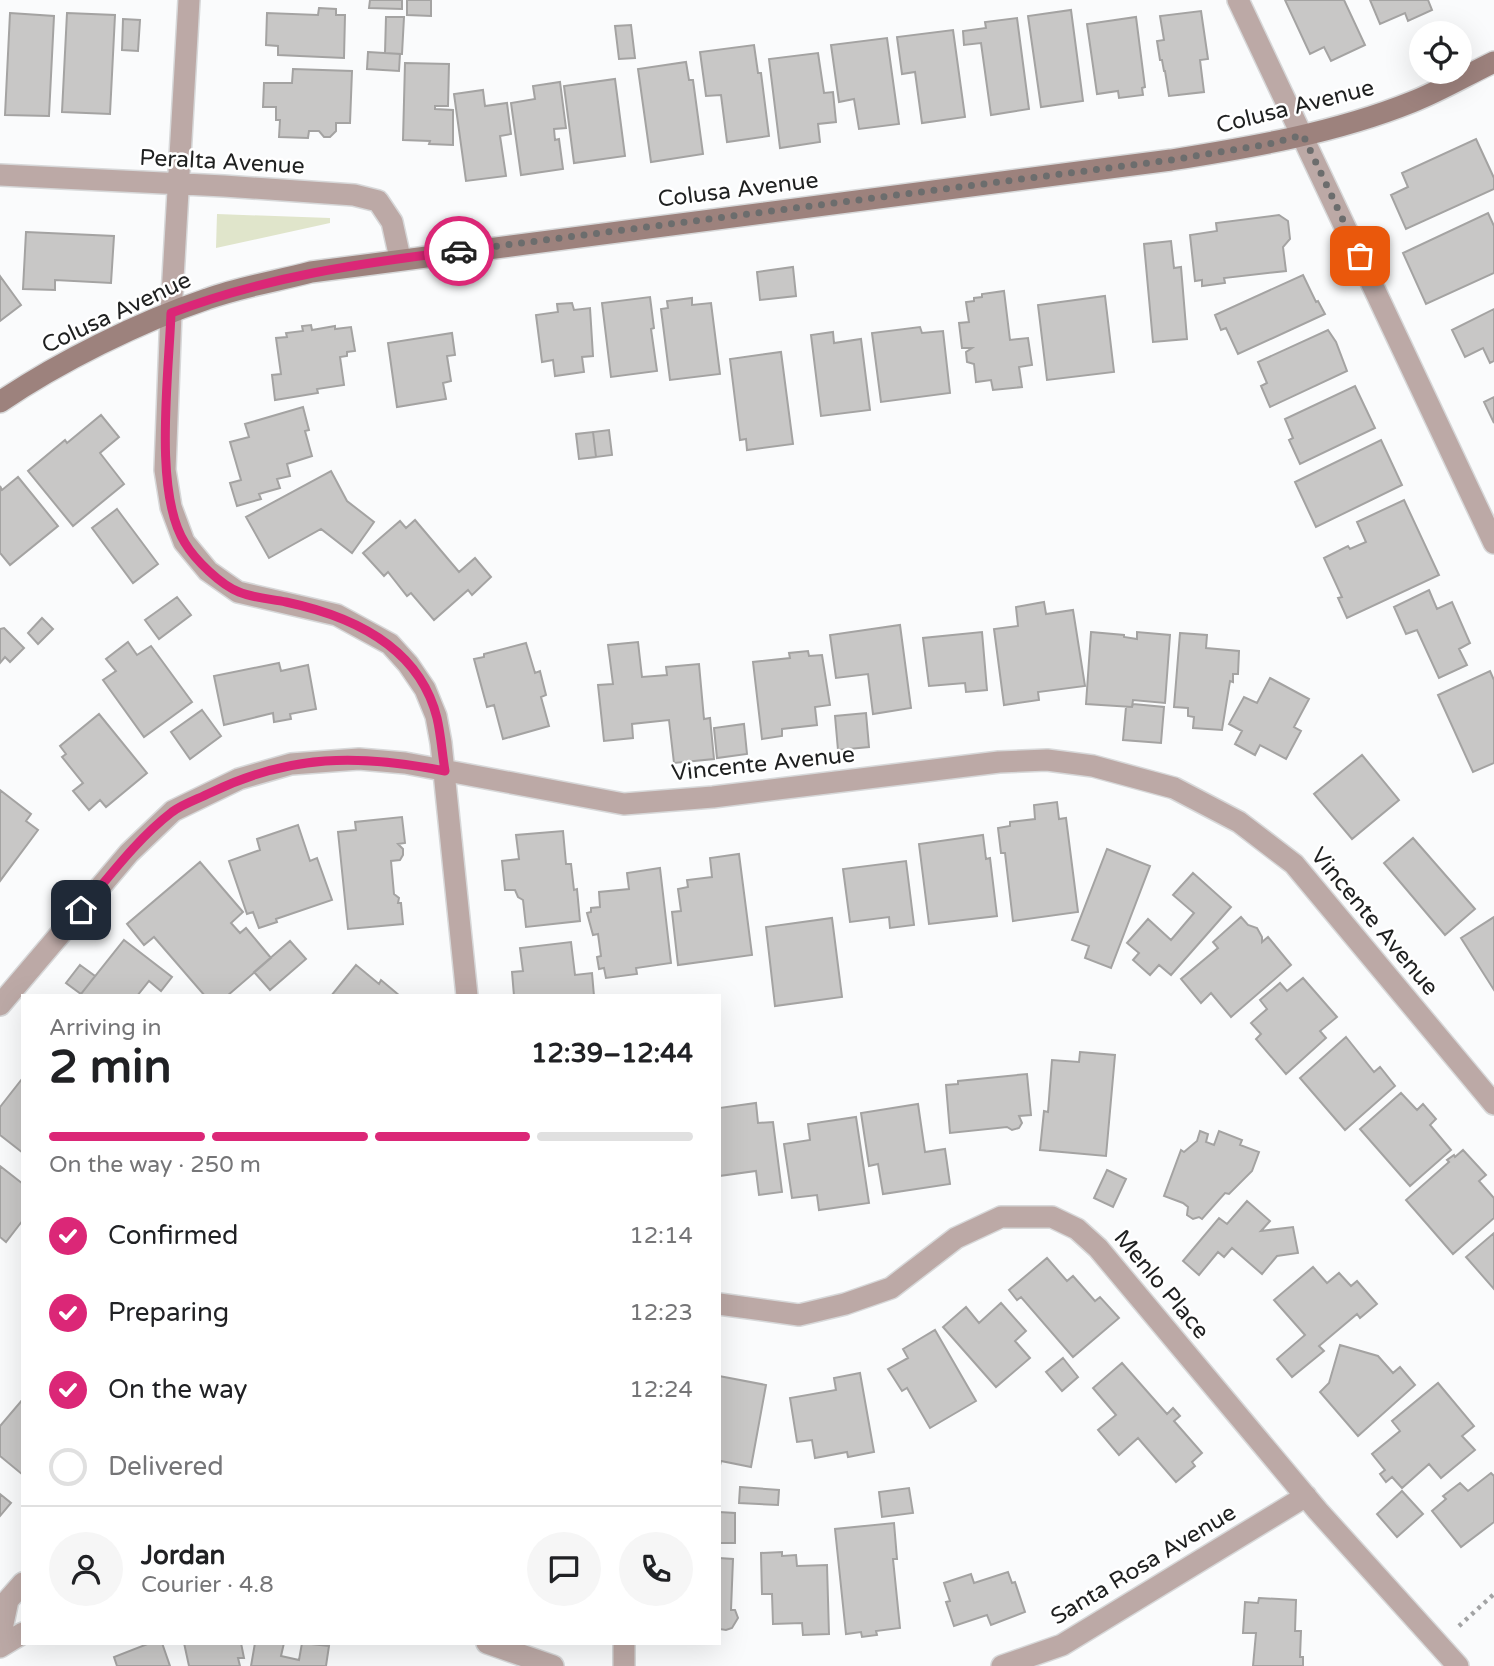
<!DOCTYPE html>
<html lang="en">
<head>
<meta charset="utf-8">
<style>
  body { margin:0; font-family:"Varela Round",sans-serif; background:#f6f6f6; color:#202124; height:100vh; display:flex; flex-direction:column; font-size:26px; white-space:nowrap }
  * { box-sizing:border-box; margin:0 }
  p { font-size:23px; color:#757577 }
  .icon { flex:none; width:38px; height:38px; fill:none; stroke:currentColor; stroke-width:2; stroke-linecap:round; stroke-linejoin:round }
  .map { position:relative; flex:1; overflow:hidden }
  .sheet { position:absolute; left:21px; top:994px; width:700px; height:651px; display:flex; flex-direction:column; background:#fff; border-radius:0px; box-shadow:0 7px 28px #0002 }
  .sheet>* { flex:none }
  .buttons { position:absolute; left:1409px; top:21px; display:grid; gap:14px }
  .buttons a { display:grid; place-items:center; width:63px; height:63px; border-radius:50%; background:#fff; box-shadow:0 7px 28px #0002; font-size:35px }
  .pin { position:absolute; display:grid; place-items:center; width:60px; height:60px; color:#fff; margin:-30px; border-radius:14px; box-shadow:0 4px 10px #0006 }
  .courier { position:absolute; display:grid; place-items:center; width:70px; height:70px; margin:-35px; border:5px solid #db2777; border-radius:50%; background:#fff; color:#222; box-shadow:0 2px 9px #0007 }
  .head em { font-style:normal; font-weight:800 }
  .head div { display:flex; flex-direction:column-reverse }
  .head { display:flex; align-items:center; justify-content:space-between; height:119px; padding:0 28px }
  h1 { font-size:46px; font-weight:800; line-height:52px }
  .bar { display:grid; grid-template-columns:repeat(4,1fr); gap:10px 7px; align-content:center; height:84px; padding:0 28px }
  .bar i { height:9px; border-radius:5px; background:#e0e0e0 }
  .bar .selected { background:#db2777 }
  .bar p { grid-column:span 4 }
  .line { display:flex; align-items:center; gap:18px; padding:0 28px; border-top:2px solid #e0e0e0 }
  .line div { flex:1 }
  .round { display:grid; place-items:center; flex:none; width:74px; height:74px; border-radius:37px; background:#f6f6f6 }
  ol { padding:0 28px; list-style:none }
  li { display:flex; align-items:center; gap:21px; height:77px }
  li p { margin-inline-start:auto }
  li .icon { padding:7px; border-radius:50%; background:#db2777; color:#fff; stroke-width:4 }
  li:last-child { color:#757577 }
  li i { width:38px; height:38px; border:4px solid #e0e0e0; border-radius:50% }
  .map>svg:first-child { display:block }
  .green { fill:#e0e5cb }
  .building { fill:#c8c7c6; stroke:#a4a3a2; stroke-width:2 }
  .lines { fill:none; stroke-linecap:round; stroke-linejoin:round }
  .street-casing { stroke:#d7d8d9; stroke-width:24 }
  .secondary-casing { stroke:#d7d8d9; stroke-width:24 }
  .path { stroke:#a2a3a4; stroke-width:4.5; stroke-dasharray:3.5 5; stroke-linecap:butt }
  .street { stroke:#bca9a6; stroke-width:21 }
  .secondary { stroke:#9d827d; stroke-width:21 }
  .done { stroke:#6c6d6d; stroke-width:7; stroke-dasharray:0 12.6 }
  .route { stroke:#db2777; stroke-width:9 }
  .labels { text-anchor:middle; stroke-width:5; stroke-linejoin:round; paint-order:stroke }
  .street-label { font-size:23px; fill:#1f2020; stroke:#fff }
</style>
</head>
<body>
<div class="map">
<svg width="1494" height="1666" viewBox="0 0 1494 1666">
  <rect width="100%" height="100%" fill="#fafbfc"/>
  <path class="green" d="M217 214 330 218V223L216 248Z"/>
  <path class="building" d="M370 0H402V9L369 8Z
    M407 0H431V16L407 15Z
    M1285 0H1344L1365 45 1331 61 1324 47 1310 54Z
    M1370 0H1428L1432 10 1408 21 1405 13 1380 24Z
    M319 8 336 9V15H345L344 58 278 55V46L266 45 267 13 318 15Z
    M1071 10 1083 101 1041 107 1028 16Z
    M1201 11 1208 59 1200 60 1204 92 1169 96 1165 71H1164L1162 60H1160L1157 41 1164 40 1160 16Z
    M10 13 54 16 49 116 5 115Z
    M67 13 115 15 110 114 62 112Z
    M386 17H404L402 54 385 53Z
    M1136 17 1145 87 1142 88 1143 95 1119 98 1118 91 1097 94 1087 24Z
    M1017 18 1029 109 991 115 981 43 964 45 963 31 986 28 985 22Z
    M123 19 140 20 138 51 122 50Z
    M631 25 635 58 619 59 615 26Z
    M953 30 965 117 922 123 915 72 902 74 897 37Z
    M887 38 899 124 859 129 854 99 839 102 831 45Z
    M754 45 758 73H761L769 136 727 142 721 95 706 96 700 52Z
    M368 52 400 54 399 71 367 69Z
    M818 53 824 93 833 92 836 122 818 124 820 142 780 148 769 59Z
    M686 62 689 80H693L703 154 651 162 638 69Z
    M405 63 449 64 448 106H435V109L453 110V145L429 144 430 141 403 140Z
    M293 69 352 71 350 123H336V131L330 137H324L319 131H309L308 138 279 137 280 120H276V107H263L264 83H292Z
    M615 79 625 156 574 163 564 86Z
    M560 82 566 128 554 129 555 140 559 139 563 169 521 175 511 103 535 99 533 86Z
    M483 90 485 106 507 103 511 134 500 136 506 176 466 181 454 94Z
    M1476 139 1494 178V189L1406 229 1391 195 1408 187 1402 173Z
    M1488 213 1494 226V273L1426 304 1403 253Z
    M1279 215 1288 221 1290 239 1283 247 1286 271 1224 278 1225 283 1202 286V280L1195 281 1190 235 1217 231 1216 223Z
    M26 232 114 236 111 283 55 280V290L23 289Z
    M1171 241 1174 268 1181 267 1187 339 1153 342 1144 244Z
    M793 267 796 296 760 300 757 272Z
    M1303 275 1316 302 1318 301 1325 314 1238 354 1226 328 1221 330 1215 315Z
    M0 276 21 305 0 321Z
    M1004 291 1010 340 1028 338 1032 365 1019 367 1022 387 993 390 991 380 976 382 974 364 967 362 966 352 972 348H962L959 323 969 322 966 302 974 301V298L982 297V294Z
    M1105 296 1114 372 1047 380 1038 305Z
    M650 297 654 328 651 329 657 371 611 377 602 303Z
    M692 298V305L711 303 720 374 670 380 661 309 668 308 667 301Z
    M572 303 574 310 590 308 593 356 582 357 584 372 555 376 553 360 542 362 536 315 558 312 557 304Z
    M1494 309V361L1490 363 1483 348 1465 357 1452 330Z
    M311 325 312 330 335 326V329L351 327 355 351 347 352V356L340 357 344 385 317 389 318 393 275 400 272 375 281 374 276 338 287 337 286 333 303 331 302 326Z
    M920 327 922 333 943 331 950 393 881 402 872 333Z
    M1328 330 1336 342 1347 371 1270 407 1261 386 1267 383 1258 362Z
    M833 332 834 343 861 339 870 410 821 416 811 335Z
    M452 333 455 355 447 356 451 381 443 383 446 399 397 407 388 343Z
    M781 352 793 444 747 450 746 439 740 440 730 359Z
    M1355 386 1375 428 1300 464 1289 440 1293 438 1285 419Z
    M1494 397V423L1484 402Z
    M303 407 309 430 305 431 312 456 287 464 290 476 277 479 280 488 259 494 261 499 237 506 230 483 241 480 230 442 249 437 245 424Z
    M101 415 119 437 100 453 124 484 73 526 28 471 65 440 67 443Z
    M609 430 612 455 596 457 593 432Z
    M593 432 596 457 579 459 576 434Z
    M1381 440 1402 485 1316 527 1295 482Z
    M331 471 347 501 374 522 352 553 321 529 269 558 246 517Z
    M18 477 58 526 10 565 0 553V486L2 490Z
    M1404 500 1439 575 1347 618 1338 598 1342 597 1324 558 1348 546 1350 549 1366 542 1357 522Z
    M117 509 158 564 133 583 92 528Z
    M415 520 459 572 475 558 491 577 472 595 468 590 434 620 411 593 407 596 388 572 384 576 363 553 400 521 406 528Z
    M1429 590 1437 609 1452 602 1470 643 1459 649 1467 665 1439 678 1417 630 1406 634 1394 607Z
    M177 597 191 615 159 639 145 620Z
    M1044 602 1046 614 1073 610 1085 686 1038 692 1039 700 1004 705 994 629 1018 626 1016 607Z
    M42 618 53 629 38 644 28 633Z
    M900 625 911 708 873 714 868 674 836 678 830 635Z
    M4 628 24 648 10 662 5 657 0 663V629Z
    M982 632 987 690 966 692 965 683 929 686 923 638Z
    M1091 632 1124 635V637L1137 639V632L1170 635 1165 703 1133 700 1132 707 1086 704Z
    M1180 633 1207 635 1206 648 1239 651 1238 674H1233V682L1230 681 1222 730 1193 728 1194 717 1188 716V708L1174 707Z
    M128 642 137 655 151 646 192 702 144 737 103 680 116 671 106 659Z
    M638 642 642 677 667 675 666 667 699 664 704 719 710 718 714 759 674 763 669 720 632 724 633 738 604 741 598 685 613 684 608 645Z
    M526 643 535 673 540 671 546 695 541 697 549 726 503 739 494 705 487 707 474 659 484 657V654Z
    M808 651 809 656 822 655 830 705 815 707 817 725 782 729V736L762 739 753 662 790 658 789 653Z
    M279 663 281 671 308 665 316 709 290 714 291 719 274 722 273 713 224 725 214 676Z
    M1490 671 1494 680V763L1473 772 1438 695Z
    M1270 678 1309 699 1294 727 1301 731 1286 759 1260 745 1255 755 1235 744 1242 731 1229 724 1244 697 1257 703Z
    M1133 704 1164 707 1161 743 1123 740 1126 707H1132Z
    M202 710 221 736 190 759 171 732Z
    M866 713 869 747 838 750 835 716Z
    M99 714 147 773 106 807 100 800 89 810 73 791 83 783 62 757 66 754 60 746Z
    M744 724 747 754 717 758 714 728Z
    M1362 755 1399 800 1352 839 1314 794Z
    M0 790 31 814 26 821 38 830 0 881Z
    M1057 802 1059 819 1066 818 1078 912 1013 921 1005 853H1001L998 828 1010 826V822L1035 819 1034 805Z
    M402 817 405 843 398 844 403 849V855L400 860 391 861 394 894 399 898 398 903H401L403 924 348 929 338 832 356 830 355 822Z
    M298 825 310 861 317 858 332 900 276 919 277 922 259 928 253 912 247 914 229 861 260 850 257 839Z
    M563 831 566 864H571L574 890 577 889 580 921 526 927 523 900 518 897 515 890H505L502 861 519 859 516 835Z
    M983 835 986 859 990 858 997 916 929 924 919 844Z
    M1413 838 1475 909 1445 935 1384 863Z
    M1107 849 1150 866 1111 968 1085 958 1089 946 1072 940Z
    M739 854 752 955 678 965 672 912 681 911 678 889 688 887 687 880 712 877 710 858Z
    M906 861 914 925 890 928 889 917 850 922 843 869Z
    M200 862 243 912 231 923 240 933 246 928 271 958 227 996H205L154 937 144 945 127 924Z
    M660 868 671 963 636 968 637 974 606 978 604 968 599 969 597 957 601 956 598 934 593 935 587 913 591 912V908L600 907 599 892 629 889 627 873Z
    M1193 873 1231 907 1171 975 1159 965 1150 975 1133 960 1139 953 1127 943 1148 919 1171 940 1194 913 1173 895Z
    M1241 917 1248 925 1257 928 1262 937V942L1268 937 1291 965 1231 1017 1211 993 1201 1003 1181 979 1218 948 1213 942Z
    M1494 917V990L1461 938Z
    M832 918 842 997 775 1006 766 927Z
    M124 940 172 977 161 991 149 981 137 996H83L81 994Z
    M290 941 306 959 270 990 254 972Z
    M571 942 575 975 592 973 594 996H514L512 972 523 971 520 948Z
    M80 965 95 976 81 994 66 983Z
    M356 965 379 984 381 980 400 996H331Z
    M1303 978 1337 1017 1320 1031 1326 1038 1286 1074 1256 1039 1261 1034 1251 1023 1267 1009 1260 1000 1280 983 1287 991Z
    M1346 1037 1374 1072 1380 1067 1395 1086 1345 1130 1300 1078Z
    M1080 1052 1115 1055 1106 1156 1040 1150 1044 1111 1048 1112 1052 1060 1079 1062Z
    M1027 1074 1031 1115 1019 1116 1022 1123 1019 1128 1012 1130 1007 1127 950 1133 946 1085 958 1084V1081Z
    M22 1079H23V1153L0 1135V1107Z
    M1401 1093 1417 1110 1423 1104 1436 1119 1430 1125 1451 1150 1410 1186 1360 1129Z
    M756 1103 758 1123 773 1122 782 1192 759 1195 756 1171 719 1176V1108Z
    M918 1104 925 1152 945 1149 950 1184 883 1194 878 1164 869 1166 861 1113Z
    M856 1117 869 1203 819 1210 817 1195 792 1198 784 1144 810 1140 808 1124Z
    M1200 1131 1208 1134 1206 1142 1214 1145 1219 1131 1242 1140 1240 1145 1259 1152 1252 1171 1229 1194 1225 1193 1202 1219 1199 1217 1193 1219 1187 1215 1188 1207 1183 1203 1164 1196 1181 1150 1184 1152 1197 1141Z
    M1463 1150 1486 1175 1479 1181 1494 1198V1218L1453 1254 1406 1200 1449 1162 1447 1160 1454 1155 1455 1157Z
    M0 1166 23 1184V1220L6 1242 0 1237Z
    M1107 1170 1126 1179 1113 1207 1094 1198Z
    M1247 1201 1270 1221 1261 1231 1293 1227 1298 1253 1277 1256 1262 1274 1232 1248 1224 1257 1218 1252 1199 1275 1183 1261 1219 1218 1227 1224Z
    M1494 1233V1289L1466 1257Z
    M1047 1258 1067 1281 1073 1276 1095 1301 1100 1297 1119 1318 1073 1357 1021 1297 1017 1300 1009 1290Z
    M1313 1267 1327 1283 1339 1273 1351 1286 1357 1281 1377 1304 1360 1318 1357 1314 1319 1346 1324 1351 1292 1377 1277 1359 1305 1335 1274 1300Z
    M1001 1303 1026 1331 1015 1341 1030 1358 996 1387 943 1327 966 1307 979 1323Z
    M935 1330 976 1401 930 1428 907 1388 902 1391 888 1369 908 1358 903 1349Z
    M1340 1345 1378 1356 1393 1373 1400 1367 1415 1385 1358 1436 1320 1392 1329 1383Z
    M1063 1358 1078 1377 1062 1391 1046 1372Z
    M1122 1363 1167 1414 1173 1408 1180 1416 1174 1421 1202 1453 1192 1462 1195 1466 1176 1482 1138 1438 1119 1455 1098 1430 1116 1415 1093 1388Z
    M860 1373 874 1452 848 1457 847 1452 815 1458 812 1440 797 1442 790 1398 836 1390 834 1378Z
    M719 1376 766 1385 751 1467 721 1461 719 1470Z
    M1438 1383 1474 1426 1462 1436 1475 1450 1441 1478 1429 1464 1402 1488 1392 1477 1386 1482 1380 1474 1385 1470 1372 1454 1400 1431 1392 1421Z
    M23 1399V1475L0 1456V1426Z
    M1491 1473 1494 1476V1522L1461 1547 1432 1511 1446 1499 1443 1496 1460 1483 1468 1491Z
    M740 1487 779 1490 778 1505 739 1503Z
    M909 1488 913 1513 882 1517 879 1492Z
    M1402 1491 1423 1514 1397 1537 1377 1514Z
    M0 1494 11 1503 0 1516Z
    M719 1512 735 1513V1543H719Z
    M894 1523 897 1559H893L900 1628 876 1631 877 1635 862 1637 861 1632 846 1634 835 1529Z
    M782 1552V1556L796 1555 797 1566 827 1565 829 1634 803 1635 802 1623 773 1624 772 1594H762L761 1553Z
    M719 1558 733 1559 731 1610H735L738 1618 732 1628 726 1630 719 1629Z
    M1008 1572 1012 1583 1015 1582 1025 1612 991 1625 987 1615 954 1626 946 1602 950 1601 944 1583 971 1574 974 1583Z
    M1259 1598 1296 1600 1295 1631H1301L1300 1657H1303V1666H1253L1256 1633H1243L1245 1602 1258 1603Z
    M150 1643H162L170 1666H117L114 1657Z
    M184 1643H241L244 1658H238L240 1666H189Z
    M255 1643H284L281 1656 299 1660 302 1643 329 1646 326 1666H251Z"/>
  <g class="lines">
    <g class="street-casing">
      <path id="street" d="M189 0 171 313 165 470 171 507 184 542 208 571 238 592 337 615 390 644 408 664 425 689 436 716 441 743 467 996
        M1238 0 1494 543
        M0 175 224 186 354 195 378 201 392 222 400 258
        M0 1005 129 853 173 811 239 779 291 764 359 759 405 763 624 804 713 797 999 762 1047 760 1093 766 1174 788 1239 822 1294 864 1494 1104
        M719 1304 799 1315 845 1304 891 1288 956 1238 1001 1217H1052L1077 1229 1098 1248 1318 1511 1458 1666
        M0 1638 8 1600 23 1583
        M487 1643 553 1666
        M0 1647 23 1633
        M624 1666V1643
        M1002 1666 1062 1645 1306 1496"/>
    </g>
    <g class="secondary-casing">
      <path id="secondary" d="M0 402C59 362 139 322 207 299 240 287 277 281 311 272L1171 160C1252 147 1335 133 1412 102 1440 91 1467 75 1494 62"/>
    </g>
    <path class="path" d="M1459 1626 1494 1594"/>
    <use href="#street" class="street"/>
    <use href="#secondary" class="secondary"/>
  </g>
  <g class="lines">
    <path class="done" d="M459 251 1171 160 1269 144 1303 135 1360 256"/>
    <path class="route" d="M81 910C109 877 137 839 172 812 183 804 198 799 210 793 290 754 359 754 445 771 442 753 441 735 437 718 419 646 352 616 286 602 271 599 254 598 239 592 221 585 195 560 185 543 153 493 169 373 171 313 265 277 360 263 459 251"/>
  </g>
  <g class="labels">
    <g class="street-label">
      <text transform="translate(1295 106) rotate(-14)" y="8">Colusa Avenue</text>
      <text transform="translate(222 161) rotate(3)" y="8">Peralta Avenue</text>
      <text transform="translate(738 189) rotate(-7)" y="8">Colusa Avenue</text>
      <text transform="translate(116 312) rotate(-25)" y="8">Colusa Avenue</text>
      <text transform="translate(763 763) rotate(-6)" y="8">Vincente Avenue</text>
      <text transform="translate(1375 921) rotate(50)" y="8">Vincente Avenue</text>
      <text transform="translate(1162 1284) rotate(50)" y="8">Menlo Place</text>
      <text transform="translate(1143 1564) rotate(-31)" y="8">Santa Rosa Avenue</text>
    </g>
  </g>
</svg>
<div class="buttons">
<a><svg class="icon" aria-label="locate" viewBox="0 0 24 24"><circle cx="12" cy="12" r="6"/><path d="M12 2v4M12 18v4M2 12h4M18 12h4"/></svg></a>
</div>
<div class="pin" style="left:1360px;top:256px;background:#ea580c"><svg class="icon" aria-label="bag" viewBox="0 0 24 24"><path d="M5 8h14l-1 12H6zM9 8a3 3 0 0 1 6 0"/></svg></div>
<div class="pin" style="left:81px;top:910px;background:#1f2937"><svg class="icon" aria-label="home" viewBox="0 0 24 24"><path d="M3 11l9-7 9 7M6 9v11h12V9"/></svg></div>
<div class="courier" style="left:459px;top:251px"><svg class="icon" aria-label="car" viewBox="0 0 24 24"><path d="M5 17H2v-5l4-1 3-4h7l3 4 3 1v5h-3M9 17h6M6 11h13"/><circle cx="7" cy="17" r="2"/><circle cx="17" cy="17" r="2"/></svg></div>
<section class="sheet">
<div class="head"><div><h1>2 min</h1><p>Arriving in</p></div><em>12:39–12:44</em></div>
<div class="bar"><i class="selected"></i><i class="selected"></i><i class="selected"></i><i></i><p>On the way · 250 m</p></div>
<ol>
<li><svg class="icon" aria-label="check" viewBox="0 0 24 24"><path d="M5 12l5 5 9-10"/></svg>Confirmed<p>12:14</p></li>
<li><svg class="icon" aria-label="check" viewBox="0 0 24 24"><path d="M5 12l5 5 9-10"/></svg>Preparing<p>12:23</p></li>
<li><svg class="icon" aria-label="check" viewBox="0 0 24 24"><path d="M5 12l5 5 9-10"/></svg>On the way<p>12:24</p></li>
<li><i></i>Delivered</li>
</ol>
<div class="line" style="height:126px"><a class="round"><svg class="icon" aria-label="person" viewBox="0 0 24 24"><circle cx="12" cy="8" r="4"/><path d="M4 21q1-7 8-7t8 7"/></svg></a><div><b>Jordan</b><p>Courier · 4.8</p></div><a class="round"><svg class="icon" aria-label="chat" viewBox="0 0 24 24"><path d="M4 5h16v11H9l-5 4z"/></svg></a><a class="round"><svg class="icon" aria-label="phone" viewBox="0 0 24 24"><path d="M5 4h4l2 5-3 2q2 4 5 5l2-3 5 2v4C11 20 4 13 5 4z"/></svg></a></div>
</section>
</div>
</body>
</html>
